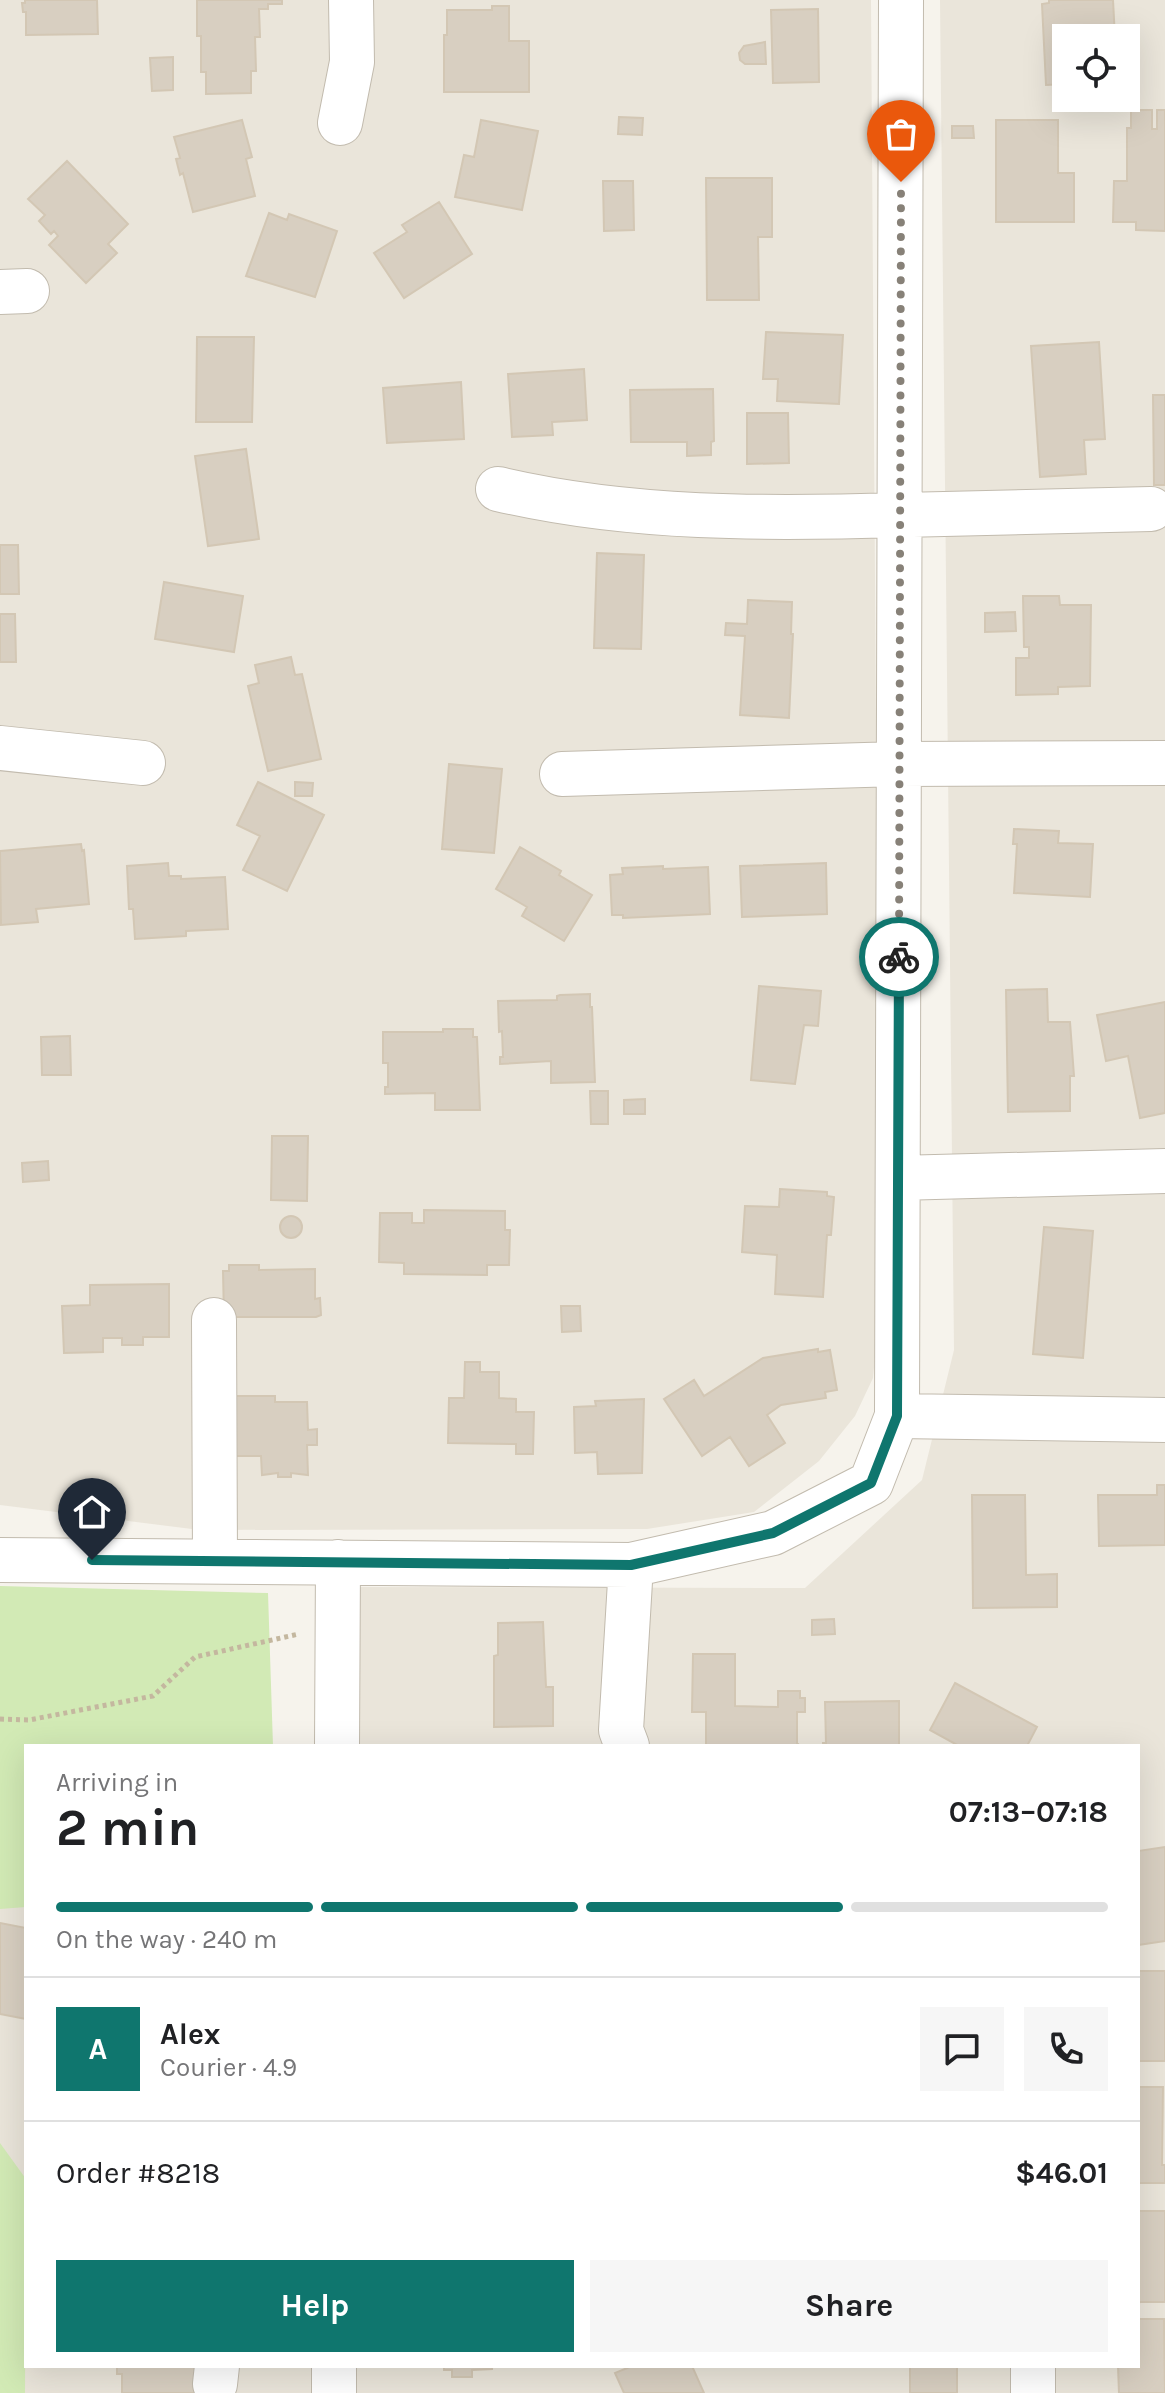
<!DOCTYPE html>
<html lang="en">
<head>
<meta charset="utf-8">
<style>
  body { margin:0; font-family:Karla,sans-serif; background:#f6f6f6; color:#202124; height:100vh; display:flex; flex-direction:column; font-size:30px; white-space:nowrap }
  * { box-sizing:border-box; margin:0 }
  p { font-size:26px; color:#757577 }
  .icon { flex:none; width:44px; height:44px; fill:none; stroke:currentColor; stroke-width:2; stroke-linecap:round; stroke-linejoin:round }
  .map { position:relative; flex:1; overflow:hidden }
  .drawer { position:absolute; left:24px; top:1744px; width:1116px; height:624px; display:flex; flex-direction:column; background:#fff; border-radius:0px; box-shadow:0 8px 32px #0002 }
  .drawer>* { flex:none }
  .controls { position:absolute; left:1052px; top:24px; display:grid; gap:16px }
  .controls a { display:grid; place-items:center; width:88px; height:88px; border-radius:0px; background:#fff; box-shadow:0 8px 32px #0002; font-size:40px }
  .pin { position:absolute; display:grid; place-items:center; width:68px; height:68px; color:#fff; margin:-82px -34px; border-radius:50% 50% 50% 0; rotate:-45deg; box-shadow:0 0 8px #0007 }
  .pin .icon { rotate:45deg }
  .courier { position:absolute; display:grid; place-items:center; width:80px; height:80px; margin:-40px; border:6px solid #0f766e; border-radius:50%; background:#fff; color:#222; box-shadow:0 2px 10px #0007 }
  .summary em { font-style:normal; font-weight:700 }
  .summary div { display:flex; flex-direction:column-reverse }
  .summary { display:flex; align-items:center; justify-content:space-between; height:136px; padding:0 32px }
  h1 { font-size:52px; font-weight:700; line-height:60px }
  .bar { display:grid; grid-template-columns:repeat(4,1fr); gap:12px 8px; align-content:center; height:96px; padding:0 32px }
  .bar i { height:10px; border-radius:6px; background:#e0e0e0 }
  .bar .current { background:#0f766e }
  .bar p { grid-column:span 4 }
  .line { display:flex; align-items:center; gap:20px; padding:0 32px; border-top:2px solid #e0e0e0 }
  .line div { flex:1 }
  .round { display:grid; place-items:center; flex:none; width:84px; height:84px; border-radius:0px; background:#f6f6f6 }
  .cta { display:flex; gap:16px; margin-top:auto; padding:16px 32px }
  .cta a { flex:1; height:92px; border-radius:0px; background:#0f766e; color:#fff; font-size:32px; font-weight:700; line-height:92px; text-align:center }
  .cta a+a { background:#f6f6f6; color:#202124 }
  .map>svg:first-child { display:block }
  .residential { fill:#eae5da; fill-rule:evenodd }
  .green { fill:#d2eab5 }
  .building { fill:#d8cfc1; stroke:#d3c7b4; stroke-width:2 }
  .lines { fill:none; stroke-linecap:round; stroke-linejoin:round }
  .minor-casing { stroke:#c2bbae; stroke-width:46 }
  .path { stroke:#c4b79f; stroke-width:5; stroke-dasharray:4 4; stroke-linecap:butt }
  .minor { stroke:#fff; stroke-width:44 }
  .done { stroke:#878178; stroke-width:8; stroke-dasharray:0 14.4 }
  .route { stroke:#0f766e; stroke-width:10 }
</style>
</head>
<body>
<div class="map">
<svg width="1165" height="2393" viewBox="0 0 1165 2393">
  <rect width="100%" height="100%" fill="#f6f3ec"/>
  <path class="residential" d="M0 0H871L880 1304 873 1378 855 1416 819 1461 754 1512 647 1529 200 1530 0 1505Z
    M940 0H1165V2393H0V1892H26V2366H1138V1746H355L356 1587 805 1588 922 1480 954 1350ZM1066 38H1126V98H1066Z"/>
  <path class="green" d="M0 1586 268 1593 273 1746H26V1907L0 1909Z
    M0 2143 26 2179 25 2393H0Z"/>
  <path class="building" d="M25 0H97L98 34 26 35V12H23L22 3H25Z
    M197 0H282V4H268V9H259L260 37H255L256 71H251V93L206 94V72H201V36H197Z
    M1049 0H1113L1115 38H1066V84L1046 85 1042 4 1049 3Z
    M492 6H509V41H529V92H444V35H447V10H492Z
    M818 9 819 82 773 83 771 10Z
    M765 42 766 64H745L740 60 739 53 744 46Z
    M173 57V90L152 91 150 58Z
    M1131 110H1152V129H1157V110H1165V231L1136 230V222H1113L1114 181H1127V128H1131Z
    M619 117 643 118 642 135 618 134Z
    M242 120 252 157 246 159 255 196 193 212 183 173 180 175 176 159 180 158 174 137Z
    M481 120 538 131 522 210 455 197 464 155 474 157Z
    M996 120H1058V173H1074V222H996Z
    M952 126H973L974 138H952Z
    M67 161 128 224 108 244 117 253 86 283 49 245 58 236 54 231 51 234 39 221 45 215 28 199Z
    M706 178H772V237H758L759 300H707Z
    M603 181H633L634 230 604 231Z
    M439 202 472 254 404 298 374 253 407 232 402 225Z
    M269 213 287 220 289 214 337 231 315 297 246 276Z
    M766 332 843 335 839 404 777 401 778 379H763Z
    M197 337H254L252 422H196Z
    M1099 342 1105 439 1084 440 1086 474 1040 477 1031 346Z
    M584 369 587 420 552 422 553 435 512 437 508 374Z
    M461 382 464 439 387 443 383 388Z
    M713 389 714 441 711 442V455L687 456V442H631L630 390Z
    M1153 395H1165V485H1154Z
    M747 413H788L789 463 747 464Z
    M246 449 259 539 208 546 195 456Z
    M0 545H18L19 594H0Z
    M597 553 644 555 641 649 594 648Z
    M164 582 243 596 234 652 155 639Z
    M1023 596H1059L1060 605H1091L1090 686 1058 687V694L1016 695V658H1029V647H1024Z
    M748 600 792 602 791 634H793L789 718 740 715 745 636 725 635 726 623 747 624Z
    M1015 612 1016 631 985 632V613Z
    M0 614H15L16 662H0Z
    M291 657 295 675 302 674 321 759 268 771 248 686 259 683 255 665Z
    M449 764 502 769 494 853 442 849Z
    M258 782 324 815 287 891 243 870 260 836 237 825Z
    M295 782 313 783 312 796H295Z
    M1014 829 1059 831 1058 843 1093 844 1090 897 1014 893 1017 844H1013Z
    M81 844 82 851 84 850 89 904 36 909 38 922 1 925 0 851Z
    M520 847 561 871 559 875 592 895 564 941 522 916 527 907 496 889Z
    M168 863 169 876H181V879L225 877 228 929 186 931V936L135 939 133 909H129L127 866Z
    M826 863 827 914 742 917 740 866Z
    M663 866V869L708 867 710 914 623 918V915H612L610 875 623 874 622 868Z
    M759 986 821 991 818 1026 804 1025 795 1084 751 1080Z
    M1047 989 1048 1022H1070L1074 1076H1070V1111L1008 1112 1006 990Z
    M590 994V1007H592L595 1082 551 1083V1061L500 1064V1057H503L502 1031 499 1032 498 1001 557 1000V996L560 995Z
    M1165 1002V1113L1140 1118 1128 1056 1106 1061 1097 1015Z
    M443 1029H473V1037H477L480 1110H435V1093L385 1094V1087H388V1063H383V1032H443Z
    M70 1036 71 1075H42L41 1037Z
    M590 1091H608V1124H591Z
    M645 1099V1114H624V1100Z
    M272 1136H308L307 1201 271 1200Z
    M48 1161 49 1180 23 1182 22 1163Z
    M780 1189 827 1192V1196L834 1197 831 1235H827L823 1297 775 1294 777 1255 742 1252 745 1206 779 1207Z
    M424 1210 505 1211V1230H510L509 1265H487V1275L404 1274V1263L379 1262 380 1213H412V1223H424Z
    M280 1227a11 11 0 1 1 22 0a11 11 0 1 1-22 0Z
    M1044 1227 1093 1231 1083 1358 1033 1354Z
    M229 1265H259V1270L315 1269V1299L320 1298 321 1315 316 1317H224L223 1271H229Z
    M169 1284V1337H143V1345H122V1338H103V1352L64 1353 62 1306 90 1305V1285Z
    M561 1306H580L581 1331 562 1332Z
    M818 1349V1352L830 1350 837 1390 825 1392 826 1398 781 1405 767 1415 785 1443 749 1466 730 1437 702 1456 664 1399 694 1380 704 1396 763 1358Z
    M465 1362H480V1372H499V1398L516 1399V1412H534L533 1454H516V1444L448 1443 449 1398H464Z
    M232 1396H275V1402H307L308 1430 317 1429V1445H307L308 1475 291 1473V1477H278V1473L262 1475 261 1456H232Z
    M644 1399 642 1473 598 1474 597 1452 575 1453 574 1407 596 1406 595 1401Z
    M1157 1485H1165V1545L1099 1546 1098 1495H1157Z
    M972 1495H1025L1026 1575 1057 1574V1607L973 1608Z
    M834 1619 835 1634 812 1635V1620Z
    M543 1622 546 1687H553V1726L494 1727V1656L498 1655V1623Z
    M693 1654H735V1706L778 1707V1691H800V1698H805V1712H797V1743L800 1746H706V1712H692Z
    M955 1683 1037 1727 1027 1746H959L930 1730Z
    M899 1701V1746H823V1743H826L825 1702Z
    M1165 1847V1941L1138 1945V1851Z
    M0 1923 26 1928V2019L0 2014Z
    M1138 1968 1139 1971H1165V2061H1138Z
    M1138 2087H1163L1162 2165H1165V2183H1138Z
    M1138 2211H1165V2302H1140L1138 2304Z
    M1138 2319H1164L1165 2393H1119L1118 2366H1138Z
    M117 2366H204L197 2393H122V2374H117Z
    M444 2366H492V2369L472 2370V2377H452V2370H444Z
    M632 2366H692L704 2393H624L615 2373Z
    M910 2366H957V2393H910Z"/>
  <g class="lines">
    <g class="minor-casing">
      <path id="minor" d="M340 123 352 62 351 0
        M0 292 27 291
        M498 489C630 520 767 519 902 515 985 513 1068 511 1151 509
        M0 748 143 763
        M562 774 899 764 1165 763
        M898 1178 1165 1171
        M214 1320 215 1561
        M897 1416 1165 1420
        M0 1560 631 1565 773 1533 871 1483 897 1416 901 0
        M337 1746 338 1562
        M627 1746 621 1730 631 1565
        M334 2366V2393
        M1033 2366V2393
        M215 2384 217 2366"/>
    </g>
    <path class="path" d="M0 1719 29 1720 153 1696 195 1657 299 1634"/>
    <use href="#minor" class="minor"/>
  </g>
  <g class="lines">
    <path class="done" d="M899 957 901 182"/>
    <path class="route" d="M92 1560 631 1565 773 1533 871 1483 897 1416 899 957"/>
  </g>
</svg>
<div class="controls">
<a><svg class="icon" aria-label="locate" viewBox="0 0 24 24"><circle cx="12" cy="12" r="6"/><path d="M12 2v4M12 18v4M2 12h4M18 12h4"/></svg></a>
</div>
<div class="pin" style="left:901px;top:182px;background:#ea580c"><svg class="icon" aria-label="bag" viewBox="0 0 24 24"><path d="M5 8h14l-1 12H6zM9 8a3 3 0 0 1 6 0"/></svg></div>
<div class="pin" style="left:92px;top:1560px;background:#1f2937"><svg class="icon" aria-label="home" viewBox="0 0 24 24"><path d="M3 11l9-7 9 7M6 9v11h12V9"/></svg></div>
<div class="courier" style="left:899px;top:957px"><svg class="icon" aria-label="bike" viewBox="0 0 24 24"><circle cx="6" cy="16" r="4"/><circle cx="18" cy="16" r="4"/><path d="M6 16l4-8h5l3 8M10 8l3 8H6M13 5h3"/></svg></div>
<section class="drawer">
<div class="summary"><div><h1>2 min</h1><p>Arriving in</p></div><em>07:13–07:18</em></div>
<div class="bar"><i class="current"></i><i class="current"></i><i class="current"></i><i></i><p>On the way · 240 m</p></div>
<div class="line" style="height:144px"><b class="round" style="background:#0f766e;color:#fff">A</b><div><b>Alex</b><p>Courier · 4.9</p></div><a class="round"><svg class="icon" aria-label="chat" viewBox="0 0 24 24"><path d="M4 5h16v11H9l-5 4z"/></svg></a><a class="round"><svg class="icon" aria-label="phone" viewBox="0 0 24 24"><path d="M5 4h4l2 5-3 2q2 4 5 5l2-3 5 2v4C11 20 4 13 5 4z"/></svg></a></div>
<div class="line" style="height:104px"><div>Order #8218</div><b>$46.01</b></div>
<div class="cta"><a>Help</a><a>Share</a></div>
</section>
</div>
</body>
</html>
